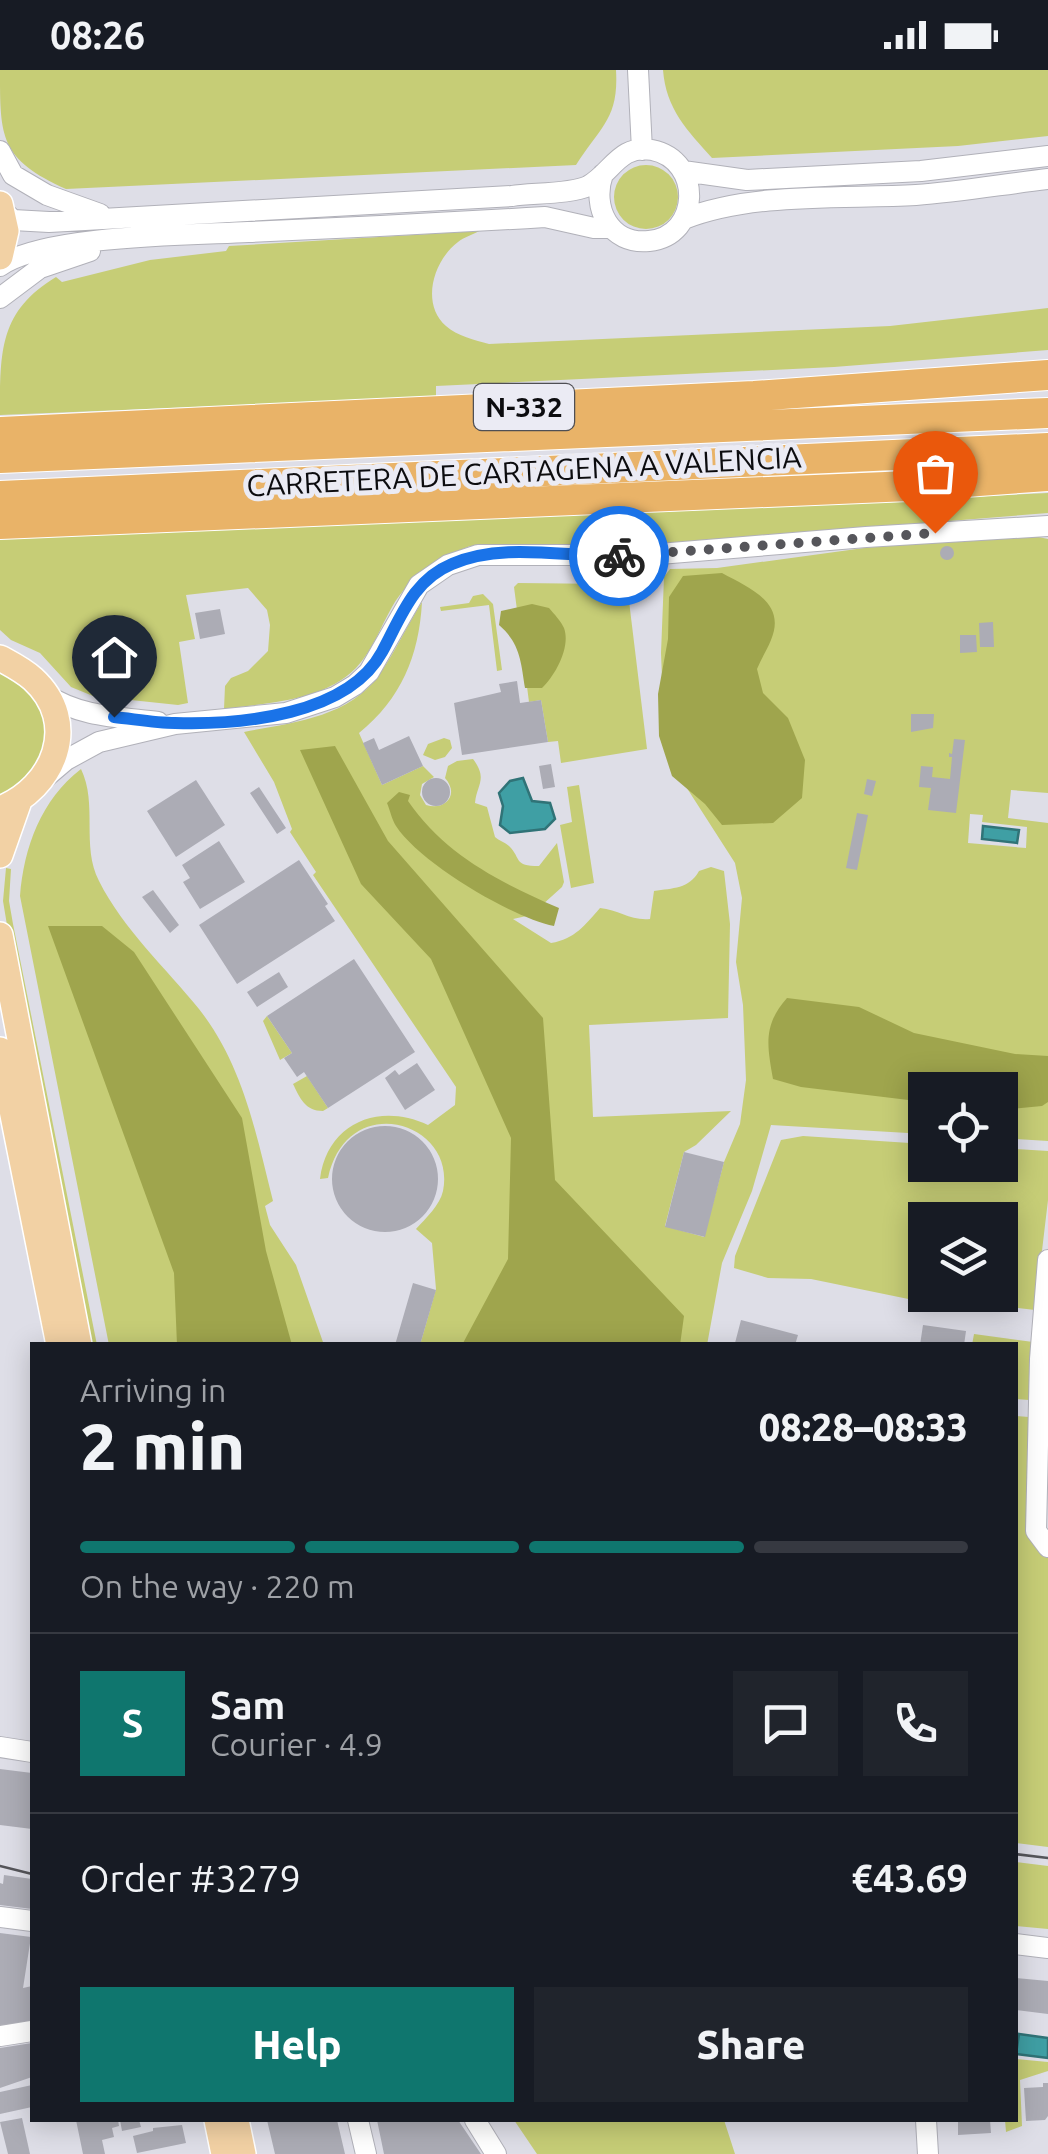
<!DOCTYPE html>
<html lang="en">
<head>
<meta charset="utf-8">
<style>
  body { margin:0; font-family:Ubuntu,sans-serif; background:#20242c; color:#f1f3f6; height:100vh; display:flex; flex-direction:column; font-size:38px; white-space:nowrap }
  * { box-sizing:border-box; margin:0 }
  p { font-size:32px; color:#9ea1a6 }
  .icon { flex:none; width:55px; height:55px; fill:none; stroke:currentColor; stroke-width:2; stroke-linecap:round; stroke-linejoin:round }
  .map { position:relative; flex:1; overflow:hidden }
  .panel { position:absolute; left:30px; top:1272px; width:988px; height:780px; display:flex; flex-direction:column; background:#171b24; border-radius:0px; box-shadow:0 5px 25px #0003 }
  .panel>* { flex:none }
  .controls { position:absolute; left:908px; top:1002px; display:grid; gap:20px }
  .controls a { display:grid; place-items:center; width:110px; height:110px; border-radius:0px; background:#171b24; box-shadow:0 5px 25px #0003; font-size:50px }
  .pin { position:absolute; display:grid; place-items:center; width:85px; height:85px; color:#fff; margin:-102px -42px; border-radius:50% 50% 50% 0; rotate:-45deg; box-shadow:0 0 10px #0007 }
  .pin .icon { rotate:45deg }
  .courier { position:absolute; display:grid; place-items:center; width:100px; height:100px; margin:-50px; border:8px solid #1a73e8; border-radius:50%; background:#fff; color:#222; box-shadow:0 2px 12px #0007 }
  .summary em { font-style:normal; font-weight:800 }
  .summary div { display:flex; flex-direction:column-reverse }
  .summary { display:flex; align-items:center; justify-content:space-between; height:170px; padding:0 50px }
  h1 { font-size:65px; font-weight:800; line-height:75px }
  .bar { display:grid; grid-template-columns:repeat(4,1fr); gap:15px 10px; align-content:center; height:120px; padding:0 50px }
  .bar i { height:12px; border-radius:8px; background:#363941 }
  .bar .on { background:#0f766e }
  .bar p { grid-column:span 4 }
  .line { display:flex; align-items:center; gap:25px; padding:0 50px; border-top:2px solid #363941 }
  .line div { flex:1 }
  .round { display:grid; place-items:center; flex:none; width:105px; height:105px; border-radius:0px; background:#20242c }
  .action { display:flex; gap:20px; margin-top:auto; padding:20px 50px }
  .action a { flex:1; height:115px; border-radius:0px; background:#0f766e; color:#fff; font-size:40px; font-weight:800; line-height:115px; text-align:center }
  .action a+a { background:#20242c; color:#f1f3f6 }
  .status { display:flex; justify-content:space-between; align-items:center; height:70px; padding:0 50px; background:#171b24; direction:ltr }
  .status svg { height:28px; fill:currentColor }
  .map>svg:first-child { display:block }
  .green { fill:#c6cd76; fill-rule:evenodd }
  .forest { fill:#9fa54d }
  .water { fill:#3f9fa4; stroke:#307377; stroke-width:2.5 }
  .building { fill:#acacb5 }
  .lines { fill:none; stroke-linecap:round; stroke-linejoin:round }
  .minor-casing { stroke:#b1b1b9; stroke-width:22 }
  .major-casing { stroke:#fff; stroke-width:28 }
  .highway-casing { stroke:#fff; stroke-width:32 }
  .minor { stroke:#fff; stroke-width:20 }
  .major { stroke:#f2d1a4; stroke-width:25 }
  .highway { stroke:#e9b368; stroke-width:30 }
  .tram { stroke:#55555a; stroke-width:2.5 }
  .done { stroke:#56565b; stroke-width:10; stroke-dasharray:0 18 }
  .route { stroke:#1a73e8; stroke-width:12 }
  .labels { text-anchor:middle; stroke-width:10; stroke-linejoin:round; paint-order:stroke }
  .shield { fill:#ebebf4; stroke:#4f4f54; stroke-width:2.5 }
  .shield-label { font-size:28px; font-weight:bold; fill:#0c0c0f }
  .street-label { font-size:30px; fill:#0c0c0f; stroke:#ebebf4 }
</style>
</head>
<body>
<div class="status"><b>08:26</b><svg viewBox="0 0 49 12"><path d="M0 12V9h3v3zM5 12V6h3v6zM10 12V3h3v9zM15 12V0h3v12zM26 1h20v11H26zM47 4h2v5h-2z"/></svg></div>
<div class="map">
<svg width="1048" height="2084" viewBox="0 0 1048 2084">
  <rect width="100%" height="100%" fill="#dedee7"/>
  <path class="green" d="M0 0H616C619 49 600 57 576 95L66 119C0 89 0 68 0 0Z
    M663 0H1048V66L958 76 712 88C687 60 666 39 663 0Z
    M614 127a32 32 0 1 1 64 0a32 32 0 1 1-64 0Z
    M479 161C472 165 464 167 458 172 434 190 420 233 446 256 457 266 475 270 489 274L890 256 1048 238V280L834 297 436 316V327L0 345C0 279 0 241 56 207L62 212 150 190 226 181 229 176Z
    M1048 423V443L686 472 470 476C437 489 410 506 392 537 380 558 373 580 356 598 324 631 267 633 224 639L225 616 231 608 248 601 268 581 270 555 267 540 248 518 186 525 195 569 179 572 188 633 178 635 93 626 71 617 40 583 11 570 0 560V467L658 442Z
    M1029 465 1048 469V723L1011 720 1008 748 1048 753V1071L1000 1068V1020H925V1064L771 1055 752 1121 722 1193 707 1275H420L436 1219 432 1173 416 1159C426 1148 440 1135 443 1121 457 1051 347 1019 328 1108L320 1109C327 1053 379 1032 428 1055L455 1035 456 1017 313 805 316 802 290 762 292 759 274 712 244 662C290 653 348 648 378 606 395 583 406 557 422 532 419 586 401 629 359 663L382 715 423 696 434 707 422 714 420 725 426 735C445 741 460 725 445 708L448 696 457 691 473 689C488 709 477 714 475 733L487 737 495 767C499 771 505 772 509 776 522 789 513 796 539 796L557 773 564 812 562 817 531 845 513 849 551 873C575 869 585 855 600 838 619 840 631 851 650 849L654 821C673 818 689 819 699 801L711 797 724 801 730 854 728 948 589 955 593 1047 731 1041 696 1075 684 1082 665 1156 704 1167 724 1092 740 1054 746 1010 743 935 736 892 742 828 735 793 674 698 664 657 661 583 664 507 670 499 717 498 864 478ZM970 744 983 745 982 752 1027 757 1026 778 968 773Z
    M518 513 611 514 623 520 629 531 647 679 561 693 558 671 548 672 541 630 529 632 514 517Z
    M483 524 493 534 502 600 497 601 489 535 441 541 440 537 469 533 473 526Z
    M0 604C47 615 57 668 32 705 26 714 10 720 0 726Z
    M444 668 450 670 452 678 445 687 435 690 423 685 428 674Z
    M81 699C98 734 81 776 99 811 123 859 166 898 199 939 243 995 256 1063 273 1131L265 1136 270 1155 296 1195 324 1275H109L20 826C24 777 41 730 81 699Z
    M579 715 594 813 571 818 560 755 572 752 567 717Z
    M6 798 11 799 9 831 13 854 97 1275H91L7 855 3 831Z
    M267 946 292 983 280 990 263 951Z
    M307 1006 328 1038 323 1041C305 1041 300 1028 293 1014Z
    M803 1066 925 1074V1095H1000V1078L1048 1081V1130L1035 1240 925 1227 923 1232 811 1209 768 1208 734 1198 735 1186 781 1070ZM925 1150H1000V1225H925Z
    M974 1264 1033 1272 1029 1330 1015 1329V1275H972Z
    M1015 1346 1029 1347V1402L1048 1483V1777L1015 1773Z
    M1015 1792 1048 1796V1859L1015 1856Z
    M1015 1989 1048 1992V2001L1020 2010 1022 2056 1006 2062 1005 2050H1015Z
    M514 2050H724L735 2084H537Z"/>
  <path class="forest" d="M722 503C749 518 787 532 771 570 767 580 761 589 757 599L763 623 788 648 805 690 802 728 773 753 722 755 705 734 672 706 659 666 658 624 668 569 669 527 683 506Z
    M532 534 549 538C554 544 561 551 564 558 571 577 555 606 542 618H525C521 592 520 573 499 555L501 541Z
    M335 676 388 771 543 948 555 1110 684 1246 680 1275H462L508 1189 511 1068 431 889 361 814 300 680Z
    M399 722 410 725 408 731C445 785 501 813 559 838L554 856C511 847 420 793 396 756 392 750 390 740 387 733Z
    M48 856H102L134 882 242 1048 266 1181 292 1275H177L174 1203Z
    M787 928 859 937 914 963 1015 984 1048 986V1032L1042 1036 1000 1040V1020H925V1032L801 1017 773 1009C767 975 763 955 787 928Z"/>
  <path class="water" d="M523 708 532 731 550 733 555 749 545 759 510 763 500 755 503 736 499 723 510 711Z
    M983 756 1019 760 1017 773 982 769Z
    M1019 1964 1048 1968V1988L1016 1984Z"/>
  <path class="building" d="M940 483a7 7 0 1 1 14 0a7 7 0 1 1-14 0Z
    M220 539 225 564 200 569 195 543Z
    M993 552 994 577H980L979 553Z
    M960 565H976L977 582 960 583Z
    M517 611 520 633 541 630 548 672 462 685 454 633 501 622 499 614Z
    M911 644H934L933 658 911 662Z
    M409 666 423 696 382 715 363 673 374 668 379 680Z
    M954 669 965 670 956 743 928 740 931 718 919 717 921 696 933 697 932 707 950 709 952 687H949V683L952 684Z
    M551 694 555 717 543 719 539 696Z
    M422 722a14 14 0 1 1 28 0a14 14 0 1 1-28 0Z
    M867 709 876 711 872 726 864 724Z
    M196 710 225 755 176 787 147 741Z
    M259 717 286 758 277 764 250 723Z
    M857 743 868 745 857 800 846 798Z
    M219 771 245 812 200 839 183 812 190 808 182 795Z
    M299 790 328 834 325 836 335 851 237 914 199 855Z
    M153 820 179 855 170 863 142 827Z
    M354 889 415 982 328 1038 304 1002 297 1007 284 988 292 983 267 946Z
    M279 902 288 917 257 937 247 922Z
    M417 993 435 1020 405 1040 385 1008 395 1000 399 1005Z
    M332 1109a53 53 0 1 1 106 0a53 53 0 1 1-106 0Z
    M684 1082 724 1092 705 1167 665 1157Z
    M413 1213 436 1220 420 1275H395Z
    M741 1250 798 1265 795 1275 735 1273Z
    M923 1255 966 1261 964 1275H920Z
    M0 1699 32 1703V1759L0 1755Z
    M4 1805 32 1809V1839L0 1835V1813L3 1814Z
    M0 1863 31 1867 23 1918 32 1916V1952L0 1958Z
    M1016 1908 1048 1911V1944L1015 1940Z
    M32 1973V2007L0 2018V1978Z
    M1043 2013H1048V2046L1045 2050 1026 2051 1024 2018 1043 2017Z
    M32 2015V2037L0 2044V2022Z
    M22 2048 30 2084H8L0 2052Z
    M76 2050H118L119 2056 112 2058 114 2067 102 2070 105 2084H83Z
    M120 2050H139L141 2057 122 2061Z
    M267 2050H337L345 2084H275Z
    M377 2050H458L481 2084H384Z
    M958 2050H990L991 2063 958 2065Z
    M182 2055 186 2073 137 2083 133 2066 153 2061V2058Z"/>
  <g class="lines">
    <g class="minor-casing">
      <path id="minor" d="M638 0 642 80
        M0 81 13 105 47 125 100 144
        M683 101 747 110 921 101 1048 86
        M3 141 13 150 49 152 512 126C531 123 572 124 588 116 612 103 619 74 652 80 703 90 701 166 649 171 610 175 591 138 603 104
        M684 149C753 122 842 129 916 125 960 122 1004 114 1048 109
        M0 196C44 165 190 165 248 162 347 158 446 153 545 147L594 158H610
        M0 228 40 198 90 181
        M45 624C80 647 118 647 158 652
        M46 707 66 690 99 672 175 654 286 643 335 627 355 615 369 602 419 515 448 495 478 485H647L866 467 1048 456
        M1048 1190 1040 1289 1036 1461 1048 1477
        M0 1677 32 1682
        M0 1847 32 1851
        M1015 1874 1048 1878
        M0 1966 32 1961
        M358 2050 366 2084
        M475 2050 496 2084
        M926 2050 928 2084"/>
    </g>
    <g class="major-casing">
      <path id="major" d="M0 134 6 161 0 187
        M0 588C11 594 23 600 33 609 81 653 54 718 0 739
        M0 785 19 731
        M0 865 79 1275
        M0 980 59 1275
        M217 2050 224 2084
        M236 2050 243 2084"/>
    </g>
    <g class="highway-casing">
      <path id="highway" d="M0 362 754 326 1048 305
        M0 388 1048 343
        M0 426 1048 378
        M0 454 909 416 1048 406"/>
    </g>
    <use href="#minor" class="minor"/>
    <use href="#major" class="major"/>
    <use href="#highway" class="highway"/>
    <path class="tram" d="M1015 1784 1048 1788
      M0 1796 32 1804"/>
  </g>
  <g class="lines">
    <path class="done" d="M619 486 935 463"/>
    <path class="route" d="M114 647C134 649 155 653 175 653 241 655 348 645 382 582 401 547 413 510 452 494 502 472 565 487 619 486"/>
  </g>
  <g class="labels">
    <rect class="shield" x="474" y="314" width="100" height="46" rx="8"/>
    <g class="shield-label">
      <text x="524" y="347">N-332</text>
    </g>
    <g class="street-label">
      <text transform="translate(524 402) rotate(-3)" y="10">CARRETERA DE CARTAGENA A VALENCIA</text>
    </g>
  </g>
</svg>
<div class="controls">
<a><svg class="icon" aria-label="locate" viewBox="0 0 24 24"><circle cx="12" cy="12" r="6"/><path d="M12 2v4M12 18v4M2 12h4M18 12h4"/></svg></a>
<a><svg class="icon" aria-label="layers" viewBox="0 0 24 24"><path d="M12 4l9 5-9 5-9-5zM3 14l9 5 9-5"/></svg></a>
</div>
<div class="pin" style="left:935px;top:463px;background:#ea580c"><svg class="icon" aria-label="bag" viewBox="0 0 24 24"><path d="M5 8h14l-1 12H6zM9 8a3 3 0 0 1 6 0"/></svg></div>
<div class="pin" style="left:114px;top:647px;background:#1f2937"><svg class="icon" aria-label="home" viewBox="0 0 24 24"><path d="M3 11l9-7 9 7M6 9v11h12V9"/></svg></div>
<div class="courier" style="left:619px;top:486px"><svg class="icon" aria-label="bike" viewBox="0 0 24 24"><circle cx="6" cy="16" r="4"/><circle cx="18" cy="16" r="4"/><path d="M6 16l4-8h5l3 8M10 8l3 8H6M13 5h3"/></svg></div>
<section class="panel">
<div class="summary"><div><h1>2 min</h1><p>Arriving in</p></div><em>08:28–08:33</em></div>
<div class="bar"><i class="on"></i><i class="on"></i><i class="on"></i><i></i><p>On the way · 220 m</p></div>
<div class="line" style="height:180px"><b class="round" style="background:#0f766e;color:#fff">S</b><div><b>Sam</b><p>Courier · 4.9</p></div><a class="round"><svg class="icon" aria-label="chat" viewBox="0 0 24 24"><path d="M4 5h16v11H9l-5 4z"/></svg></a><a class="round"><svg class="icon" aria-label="phone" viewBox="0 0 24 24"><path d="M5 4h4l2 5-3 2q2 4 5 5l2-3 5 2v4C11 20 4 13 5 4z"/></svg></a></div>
<div class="line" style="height:130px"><div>Order #3279</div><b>€43.69</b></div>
<div class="action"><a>Help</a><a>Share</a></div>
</section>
</div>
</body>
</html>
